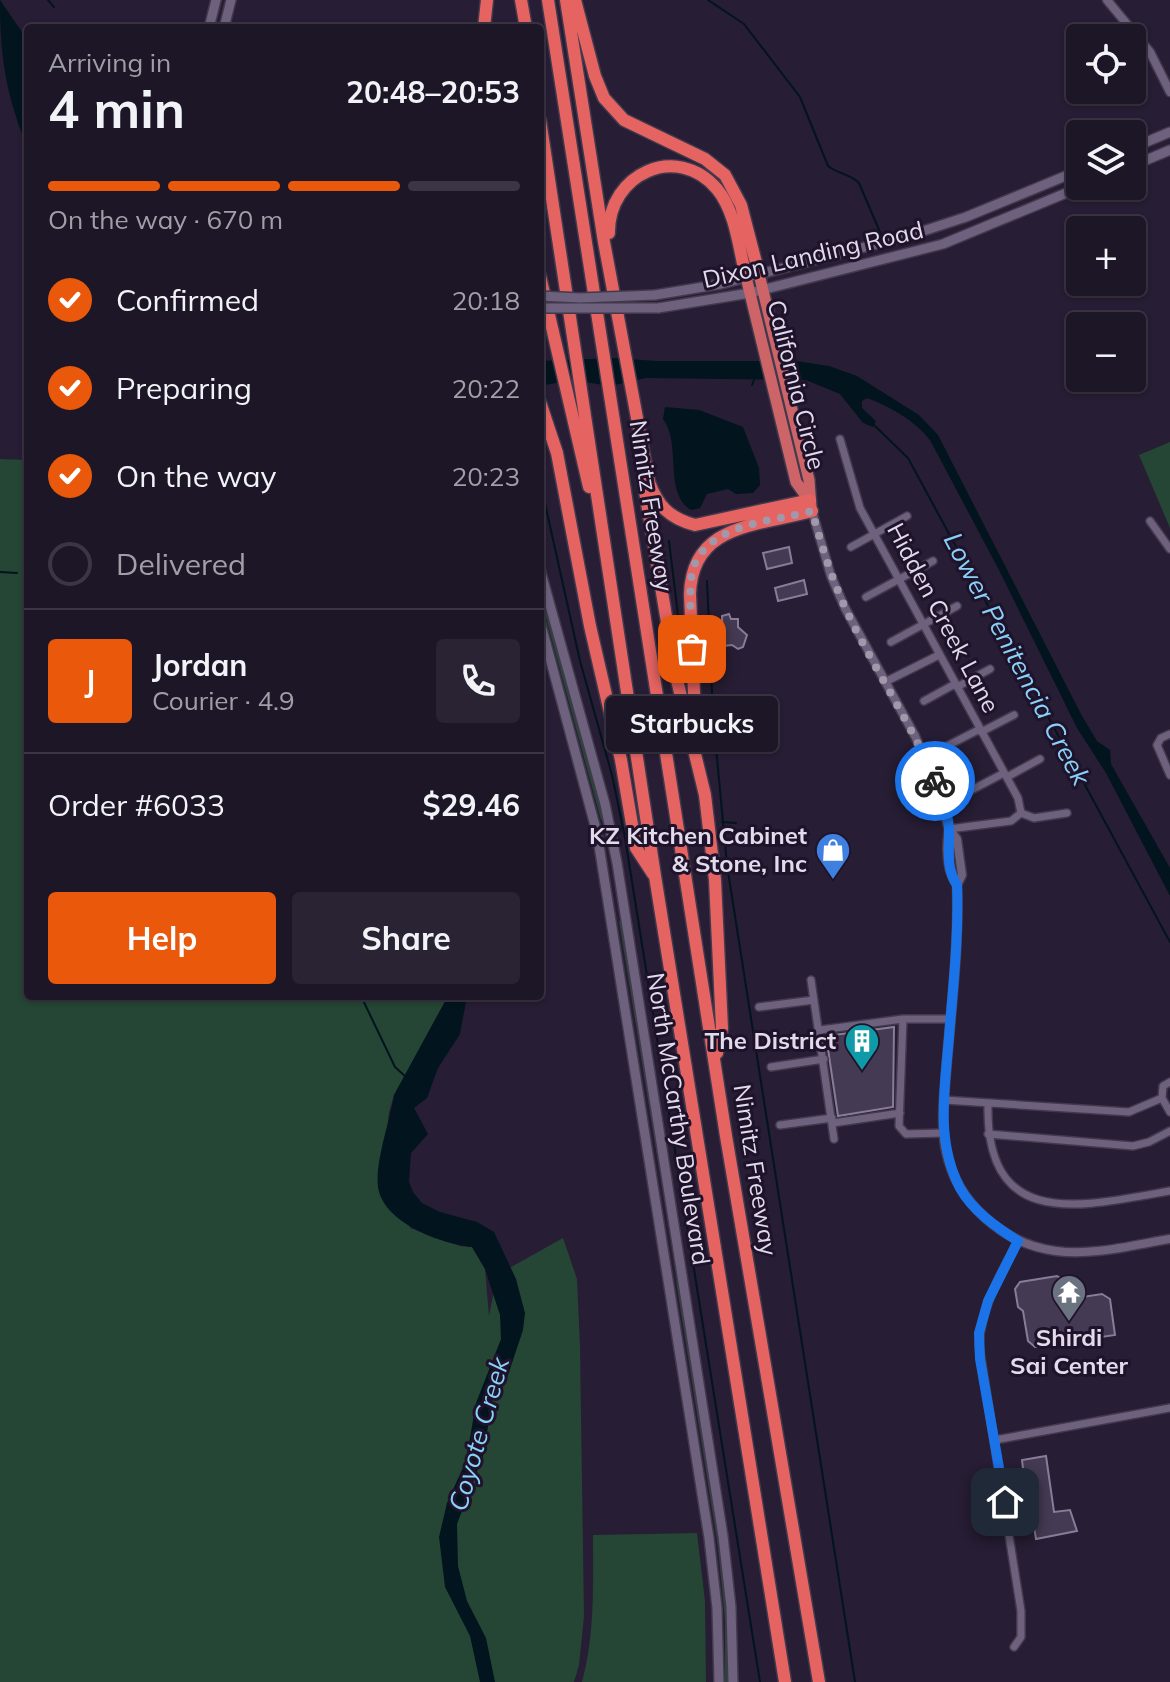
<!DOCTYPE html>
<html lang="en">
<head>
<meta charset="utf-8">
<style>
  body { margin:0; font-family:Mulish,sans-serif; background:#2a2333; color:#f1f3f6; height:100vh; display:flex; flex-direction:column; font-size:30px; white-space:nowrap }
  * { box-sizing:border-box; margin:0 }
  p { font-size:26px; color:#a09fa7 }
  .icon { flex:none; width:44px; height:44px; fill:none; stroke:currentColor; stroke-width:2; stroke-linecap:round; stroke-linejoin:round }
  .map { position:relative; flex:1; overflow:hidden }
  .details { position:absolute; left:24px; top:24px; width:520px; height:976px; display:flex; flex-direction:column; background:#1d1627; border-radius:8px; box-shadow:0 2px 6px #0004,0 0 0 2px #3b3544 }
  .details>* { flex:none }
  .tools { position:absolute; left:1066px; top:24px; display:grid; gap:16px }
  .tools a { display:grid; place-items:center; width:80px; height:80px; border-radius:8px; background:#1d1627; box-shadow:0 2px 6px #0004,0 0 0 2px #3b3544; font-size:40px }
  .pin { position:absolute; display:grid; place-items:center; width:68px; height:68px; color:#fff; margin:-34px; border-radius:16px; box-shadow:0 4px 12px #0006 }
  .courier { position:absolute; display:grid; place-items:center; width:80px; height:80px; margin:-40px; border:6px solid #1a73e8; border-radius:50%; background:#fff; color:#222; box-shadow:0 2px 10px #0007 }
  .bubble { position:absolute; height:56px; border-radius:8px; background:#1d1627; box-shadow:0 2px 6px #0004,0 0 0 2px #3b3544; font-size:26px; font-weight:700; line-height:56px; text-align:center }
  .overview em { font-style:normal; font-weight:700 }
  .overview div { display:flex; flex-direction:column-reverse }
  .overview { display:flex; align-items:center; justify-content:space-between; height:136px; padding:0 24px }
  h1 { font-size:52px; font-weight:700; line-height:60px }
  .bar { display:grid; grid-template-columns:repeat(4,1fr); gap:12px 8px; align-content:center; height:96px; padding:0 24px }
  .bar i { height:10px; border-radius:6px; background:#3b3544 }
  .bar .selected { background:#ea580c }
  .bar p { grid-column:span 4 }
  .line { display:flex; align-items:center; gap:20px; padding:0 24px; border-top:2px solid #3b3544 }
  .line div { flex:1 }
  .round { display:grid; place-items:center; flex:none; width:84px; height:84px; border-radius:8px; background:#2a2333 }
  ol { padding:0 24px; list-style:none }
  li { display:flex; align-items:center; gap:24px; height:88px }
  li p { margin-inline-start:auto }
  li .icon { padding:8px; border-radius:50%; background:#ea580c; color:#fff; stroke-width:4 }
  li:last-child { color:#a09fa7 }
  li i { width:44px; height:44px; border:4px solid #3b3544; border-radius:50% }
  .cta { display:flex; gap:16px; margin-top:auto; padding:16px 24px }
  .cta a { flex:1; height:92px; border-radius:8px; background:#ea580c; color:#fff; font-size:32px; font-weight:700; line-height:92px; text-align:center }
  .cta a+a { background:#2a2333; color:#f1f3f6 }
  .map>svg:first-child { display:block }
  .green { fill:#254634 }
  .water { fill:#02141e }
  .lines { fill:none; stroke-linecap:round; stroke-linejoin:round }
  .stream { stroke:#02141e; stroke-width:2 }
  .building { fill:#453a53; stroke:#887c99; stroke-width:2 }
  .minor-casing { stroke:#42394d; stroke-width:10 }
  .tertiary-casing { stroke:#42394d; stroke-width:11 }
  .secondary-casing { stroke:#42394d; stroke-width:12 }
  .trunk-casing { stroke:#42394d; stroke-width:14 }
  .motorway-casing { stroke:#42394d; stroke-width:15 }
  .minor { stroke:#6d617d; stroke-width:7 }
  .tertiary { stroke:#6d617d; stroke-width:8 }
  .secondary { stroke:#6d617d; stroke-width:9 }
  .trunk { stroke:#cd6468; stroke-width:11 }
  .motorway { stroke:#e56462; stroke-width:12 }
  .secondary-bridge-casing { stroke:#42394d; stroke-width:12; stroke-linecap:butt }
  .secondary-bridge { stroke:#6d617d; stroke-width:9 }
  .done { stroke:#a198ab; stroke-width:8; stroke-dasharray:0 14.4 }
  .route { stroke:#1a73e8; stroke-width:10 }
  .labels { text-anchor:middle; stroke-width:6; stroke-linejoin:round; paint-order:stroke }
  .street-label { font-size:24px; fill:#e2dbeb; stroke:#1e132a }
  .poi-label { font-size:24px; font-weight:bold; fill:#e2dbeb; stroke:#1e132a; text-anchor:end }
  .water-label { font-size:26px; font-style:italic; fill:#89d1f8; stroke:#1e132a }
</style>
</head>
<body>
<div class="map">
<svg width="1170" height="1682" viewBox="0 0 1170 1682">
  <rect width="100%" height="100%" fill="#271d34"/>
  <path class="green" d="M1170 442V528L1139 455Z
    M0 459 28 460V996H448L394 1095 389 1112 386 1141 410 1228 460 1246 472 1247 485 1269 489 1316 497 1275 563 1238 577 1279 580 1347 584 1616 579 1665 574 1682H0Z
    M540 579 606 818 601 820 540 596Z
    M623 920 665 1191 663 1192 619 921Z
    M666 1217 676 1279 684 1305 727 1582 730 1682H725V1621L718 1547Z
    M697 1533 705 1601 706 1682H582C595 1634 593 1585 593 1535Z"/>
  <path class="water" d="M0 0 22 32 28 92V149C6 95 0 58 0 0Z
    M614 358 656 361H796L829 366 857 376 919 415 938 435 1082 716 1097 741 1110 750 1111 764 1170 868V896L1106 773 1077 728 999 570 930 440C914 420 891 407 867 398L862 401V408L876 421 873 427 863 423 840 394 806 380 646 378 610 386 572 380 540 386 541 361Z
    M665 407 699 410 743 427 759 468 760 485 753 493 736 494 728 489 707 494 700 508 691 510C663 492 682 444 663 419Z
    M448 996H467L460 1034 438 1068 427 1098 414 1108 428 1134 411 1153 409 1182 413 1192 422 1203 440 1212 477 1222 494 1232 516 1279 525 1313 523 1330 507 1378 492 1399 484 1453 457 1524 458 1566 467 1601 486 1638 495 1682H480L470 1636 445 1587 439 1537 447 1503 466 1461 476 1403 501 1339 500 1315 485 1269 472 1247C442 1244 383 1223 378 1187 375 1161 390 1121 394 1095Z"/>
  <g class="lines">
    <path class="stream" d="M48 0 54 7
      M708 0 744 24 800 97 828 166C838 174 851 174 859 183L882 237
      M752 385 754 380
      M874 425 908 458 1170 942
      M540 481 580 661 612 775 625 838 760 1682
      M669 541 685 673
      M0 572 17 573
      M707 581 713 715 727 865 855 1682
      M722 822 736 823
      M361 996 395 1067 406 1077"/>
  </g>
  <path class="building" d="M789 547 792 563 767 569 763 553Z
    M804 580 807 594 778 601 775 588Z
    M729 614 731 619H738V627L747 635 743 647 738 649 732 645 723 646 722 616Z
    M894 1027 893 1107 838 1116 826 1036Z
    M1057 1276 1065 1281 1066 1291 1076 1298 1102 1294 1110 1299 1115 1335 1035 1347 1028 1341 1023 1311 1018 1307 1015 1289 1020 1282Z
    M1046 1456 1054 1512 1070 1510 1077 1531 1036 1539 1034 1527H1030L1022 1460Z"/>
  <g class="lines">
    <g class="minor-casing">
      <path id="minor" d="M840 439 860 508 1018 798 1021 813
        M1150 521 1170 549
        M851 547 907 516
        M866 597 933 561
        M891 642 957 606
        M885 682 939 655
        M957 687 990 669
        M924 701 955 684
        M981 732 1014 715
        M1170 734 1161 738 1157 745 1170 775
        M947 746 980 729
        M1007 777 1040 759
        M962 795 1004 773
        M949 829 1011 821 1021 813 1034 818 1067 813
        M811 980 834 1139
        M759 1007 814 1000
        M903 1019 899 1126 906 1134 944 1133
        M820 1030 903 1019H950
        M771 1067 824 1059
        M1162 1098 1163 1086 1170 1082
        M1162 1098 1170 1112
        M944 1100 1129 1112 1162 1098
        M988 1104C985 1233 1083 1206 1170 1191
        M833 1123 900 1113
        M780 1125 832 1118
        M988 1134 1133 1146 1149 1142 1170 1131
        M995 1440 1170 1408
        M1014 1647 1021 1637V1611L979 1346C980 1308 1001 1274 1018 1241"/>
    </g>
    <g class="tertiary-casing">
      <path id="tertiary" d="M1107 0 1150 52 1170 92
        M812 511 831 576 845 608 915 736 935 781 949 829 957 839 962 875 957 885C959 943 952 1002 947 1060 945 1090 940 1121 946 1151 957 1203 1003 1244 1056 1251 1093 1256 1133 1245 1170 1239
        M949 829C946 848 946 869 957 885"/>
    </g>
    <g class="secondary-casing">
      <path id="secondary" d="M209 28 216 0
        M224 28 231 0
        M1132 148 1170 132
        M1132 166 1170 150
        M655 295 721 284 908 236 966 217 1080 170
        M658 308 750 293 943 244 1083 186
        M540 569 605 804 617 863 723 1536 731 1607 733 1682
        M540 621 597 833 709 1538 717 1608 719 1682"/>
    </g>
    <g class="trunk-casing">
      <path id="trunk" d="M759 274 809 480 811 507
        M746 277 796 482 809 500"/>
    </g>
    <g class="motorway-casing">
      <path id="motorway" d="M521 0 526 28
        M548 0 726 1136 819 1682
        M566 0 604 242 649 482C658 506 669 518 695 525L810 500
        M575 0 595 76 604 98 624 120 705 159 725 175 741 205 759 274
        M484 28 487 0
        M540 120 655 876 785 1682
        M609 233C608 174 677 142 717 189 736 212 739 249 746 277
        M540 276 589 487
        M540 402 557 453 590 626 621 760 636 848 653 874
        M643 479 676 676 705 795 715 880 722 1028 717 1053
        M696 741 690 594C692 523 759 526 812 511"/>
    </g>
    <use href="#minor" class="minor"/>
    <use href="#tertiary" class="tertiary"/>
    <use href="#secondary" class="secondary"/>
    <use href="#trunk" class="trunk"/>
    <use href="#motorway" class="motorway"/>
    <g class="secondary-bridge-casing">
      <path id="secondary-bridge" d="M540 296 580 298 655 295
        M540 308H658"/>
    </g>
    <use href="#secondary-bridge" class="secondary-bridge"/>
  </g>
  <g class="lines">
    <path class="done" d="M692 649C692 627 689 603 691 580 696 524 771 522 812 511 821 543 830 574 844 605 871 665 910 720 935 781"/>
    <path class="route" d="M935 781C940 796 949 814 949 830 950 850 945 867 957 885 959 936 953 987 949 1037 945 1088 935 1140 960 1188 973 1211 996 1227 1018 1241L988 1301 979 1333 980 1359 1005 1502"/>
  </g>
  <defs>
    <g id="shop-pin" transform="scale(1.8)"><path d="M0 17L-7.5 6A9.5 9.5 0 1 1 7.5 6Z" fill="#3f7fe0" stroke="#1e132a"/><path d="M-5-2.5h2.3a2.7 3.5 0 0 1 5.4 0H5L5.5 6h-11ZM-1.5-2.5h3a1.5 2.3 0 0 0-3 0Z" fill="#fff"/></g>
    <g id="building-pin" transform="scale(1.8)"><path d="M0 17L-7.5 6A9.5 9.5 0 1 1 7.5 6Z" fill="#0f9aa8" stroke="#1e132a"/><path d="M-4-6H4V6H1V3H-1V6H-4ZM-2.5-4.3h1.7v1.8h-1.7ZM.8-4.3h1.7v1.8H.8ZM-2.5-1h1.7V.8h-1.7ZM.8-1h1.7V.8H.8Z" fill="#fff"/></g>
    <g id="temple-pin" transform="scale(1.8)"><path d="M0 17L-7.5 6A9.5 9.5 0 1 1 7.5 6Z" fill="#6b7280" stroke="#1e132a"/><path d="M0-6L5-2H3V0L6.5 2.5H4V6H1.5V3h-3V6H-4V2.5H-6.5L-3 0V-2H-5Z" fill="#fff"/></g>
  </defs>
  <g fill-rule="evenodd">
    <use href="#shop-pin" x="833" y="850"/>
    <use href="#building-pin" x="862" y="1041"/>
    <use href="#temple-pin" x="1069" y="1292"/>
  </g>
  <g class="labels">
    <g class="street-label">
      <text transform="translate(813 255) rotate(-13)" y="8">Dixon Landing Road</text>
      <text transform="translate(796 385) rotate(76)" y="8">California Circle</text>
      <text transform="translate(651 506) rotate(81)" y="8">Nimitz Freeway</text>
      <text transform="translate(943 618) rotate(62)" y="8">Hidden Creek Lane</text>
      <text transform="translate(678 1119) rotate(81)" y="8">North McCarthy Boulevard</text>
      <text transform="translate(755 1170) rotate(81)" y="8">Nimitz Freeway</text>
    </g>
    <g class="poi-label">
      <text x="807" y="844">KZ Kitchen Cabinet<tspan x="807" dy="28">&amp; Stone, Inc</tspan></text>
      <text x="836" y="1049">The District</text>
      <text x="1069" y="1346" text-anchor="middle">Shirdi<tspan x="1069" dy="28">Sai Center</tspan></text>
    </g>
    <g class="water-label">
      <text transform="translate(1017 659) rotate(62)" y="9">Lower Penitencia Creek</text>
      <text transform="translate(479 1434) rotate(-74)" y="9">Coyote Creek</text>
    </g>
  </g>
</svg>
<div class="tools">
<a><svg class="icon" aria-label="locate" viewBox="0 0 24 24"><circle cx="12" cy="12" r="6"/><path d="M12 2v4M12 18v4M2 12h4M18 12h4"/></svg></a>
<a><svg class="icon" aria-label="layers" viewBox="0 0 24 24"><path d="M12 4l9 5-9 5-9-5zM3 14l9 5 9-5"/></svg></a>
<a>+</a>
<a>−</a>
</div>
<div class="pin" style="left:692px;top:649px;background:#ea580c"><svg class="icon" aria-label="bag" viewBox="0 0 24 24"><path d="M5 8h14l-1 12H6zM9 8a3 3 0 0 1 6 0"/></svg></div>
<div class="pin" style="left:1005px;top:1502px;background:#1f2937"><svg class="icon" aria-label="home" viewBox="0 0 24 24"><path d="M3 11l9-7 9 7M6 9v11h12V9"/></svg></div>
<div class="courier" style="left:935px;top:781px"><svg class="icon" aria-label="bike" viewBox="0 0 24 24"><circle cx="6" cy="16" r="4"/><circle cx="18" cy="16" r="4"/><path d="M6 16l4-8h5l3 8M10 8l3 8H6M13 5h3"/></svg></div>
<div class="bubble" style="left:606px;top:696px;width:172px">Starbucks</div>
<section class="details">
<div class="overview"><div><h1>4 min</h1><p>Arriving in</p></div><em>20:48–20:53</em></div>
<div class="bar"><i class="selected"></i><i class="selected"></i><i class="selected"></i><i></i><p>On the way · 670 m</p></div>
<ol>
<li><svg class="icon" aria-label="check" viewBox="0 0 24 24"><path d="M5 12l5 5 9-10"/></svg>Confirmed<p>20:18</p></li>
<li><svg class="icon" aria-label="check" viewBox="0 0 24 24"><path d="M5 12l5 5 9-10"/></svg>Preparing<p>20:22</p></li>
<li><svg class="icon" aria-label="check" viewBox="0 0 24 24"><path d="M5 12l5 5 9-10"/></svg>On the way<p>20:23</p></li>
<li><i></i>Delivered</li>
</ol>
<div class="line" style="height:144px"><b class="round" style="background:#ea580c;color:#fff">J</b><div><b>Jordan</b><p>Courier · 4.9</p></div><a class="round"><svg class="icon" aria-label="phone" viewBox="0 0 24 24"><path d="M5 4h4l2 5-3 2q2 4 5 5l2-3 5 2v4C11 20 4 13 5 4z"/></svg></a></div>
<div class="line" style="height:104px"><div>Order #6033</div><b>$29.46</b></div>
<div class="cta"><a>Help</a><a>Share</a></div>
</section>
</div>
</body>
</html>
